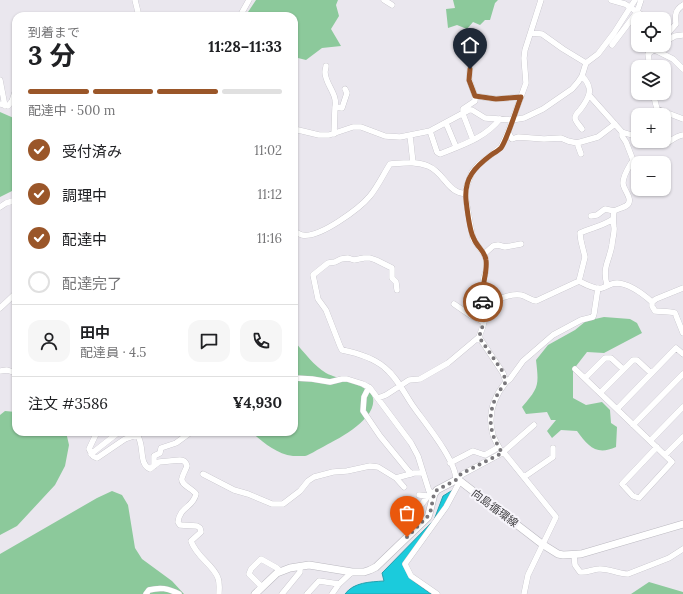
<!DOCTYPE html>
<html lang="ja">
<head>
<meta charset="utf-8">
<style>
  body { margin:0; font-family:Lora,"Noto Sans JP",serif; background:#f6f6f6; color:#202124; height:100vh; display:flex; flex-direction:column; font-size:15px; white-space:nowrap }
  * { box-sizing:border-box; margin:0 }
  p { font-size:13px; color:#757577 }
  .icon { flex:none; width:22px; height:22px; fill:none; stroke:currentColor; stroke-width:2; stroke-linecap:round; stroke-linejoin:round }
  .map { position:relative; flex:1; overflow:hidden }
  .panel { position:absolute; left:12px; top:12px; width:286px; height:424px; display:flex; flex-direction:column; background:#fff; border-radius:12px; box-shadow:0 1px 3px #0004 }
  .panel>* { flex:none }
  .tools { position:absolute; left:631px; top:12px; display:grid; gap:8px }
  .tools a { display:grid; place-items:center; width:40px; height:40px; border-radius:8px; background:#fff; box-shadow:0 1px 3px #0004; font-size:20px }
  .pin { position:absolute; display:grid; place-items:center; width:34px; height:34px; color:#fff; margin:-41px -17px; border-radius:50% 50% 50% 0; rotate:-45deg; box-shadow:0 0 4px #0007 }
  .pin .icon { rotate:45deg }
  .courier { position:absolute; display:grid; place-items:center; width:40px; height:40px; margin:-20px; border:3px solid #9a5629; border-radius:50%; background:#fff; color:#222; box-shadow:0 1px 5px #0007 }
  .overview em { font-style:normal; font-weight:700 }
  .overview div { display:flex; flex-direction:column-reverse }
  .overview { display:flex; align-items:center; justify-content:space-between; height:68px; padding:0 16px }
  h1 { font-size:26px; font-weight:700; line-height:30px }
  .bar { display:grid; grid-template-columns:repeat(4,1fr); gap:6px 4px; align-content:center; height:48px; padding:0 16px }
  .bar i { height:5px; border-radius:3px; background:#e0e0e0 }
  .bar .on { background:#9a5629 }
  .bar p { grid-column:span 4 }
  .line { display:flex; align-items:center; gap:10px; padding:0 16px; border-top:1px solid #e0e0e0 }
  .line div { flex:1 }
  .round { display:grid; place-items:center; flex:none; width:42px; height:42px; border-radius:12px; background:#f6f6f6 }
  ol { padding:0 16px; list-style:none }
  li { display:flex; align-items:center; gap:12px; height:44px }
  li p { margin-inline-start:auto }
  li .icon { padding:4px; border-radius:50%; background:#9a5629; color:#fff; stroke-width:4 }
  li:last-child { color:#757577 }
  li i { width:22px; height:22px; border:2px solid #e0e0e0; border-radius:50% }
  .map>svg:first-child { display:block }
  .green { fill:#8cc99b }
  .water { fill:#1bcbdc; stroke:#25a0ad }
  .lines { fill:none; stroke-linecap:round; stroke-linejoin:round }
  .minor-casing { stroke:#bbb9c0; stroke-width:6 }
  .major-casing { stroke:#bbb9c0; stroke-width:8 }
  .minor { stroke:#fff; stroke-width:5.5 }
  .major { stroke:#fff; stroke-width:7 }
  .done { stroke:#7a787c; stroke-width:4; stroke-dasharray:0 7.2 }
  .route { stroke:#9a5629; stroke-width:5 }
  .labels { text-anchor:middle; stroke-width:4; stroke-linejoin:round; paint-order:stroke }
  .street-label { font-size:11px; fill:#3d3c3f; stroke:#f7f5fb }
</style>
</head>
<body>
<div class="map">
<svg width="683" height="594" viewBox="0 0 683 594">
  <rect width="100%" height="100%" fill="#eae7ee"/>
  <path class="green" d="M256 0H338L336 5 339 16 331 29 341 46 322 48 306 60 294 57V16H251L248 12Z
    M453 0H498L495 3 490 20H485L480 25 473 22 467 29 457 25 448 28 446 9 455 8Z
    M0 112 16 119V188L12 191 0 197Z
    M604 317 630 319 637 323 642 333 604 353 587 352 573 370V398L586 405 602 402 610 410 611 423 617 427 616 447C596 456 588 446 577 431L561 430 552 438 547 431 556 420H551L547 412 526 414 522 407C539 387 539 386 536 360L548 345 575 330 586 321Z
    M294 341C304 352 314 366 326 373 337 379 371 385 373 398 377 420 336 440 321 448 316 450 310 455 305 456 301 456 296 456 293 456 276 454 263 442 251 432H294Z
    M5 411 16 412V432H66L69 445 65 466 55 485 17 526 0 535V415Z
    M112 491 122 495 128 505 135 548 142 559 172 581 184 594H0V554L97 498Z
    M649 582 683 592V594H631Z"/>
  <path class="water" d="M456 488 405 567 412 580 431 594H345C354 582 370 582 384 581L382 573 434 520 443 496Z"/>
  <g class="lines">
    <g class="minor-casing">
      <path id="minor" d="M135 0 139 16
        M384 0 392 5
        M611 0 625 4 648 19
        M240 16 249 0
        M669 32 676 24C675 15 675 10 683 5
        M531 33 542 34 563 49 586 63
        M664 42 675 36 683 35
        M612 45 637 12 641 0
        M655 50 673 59 683 69
        M326 66C326 68 325 70 325 72 325 84 338 94 335 107
        M650 67 648 54 660 45
        M470 69 469 79 475 96
        M582 76C594 88 590 97 580 110 578 112 575 115 575 118 575 121 580 126 582 129
        M0 80 5 106
        M653 93 657 109 683 119
        M589 95 622 132 638 137
        M0 104 8 106 12 101 16 89
        M446 123 456 147
        M294 129 319 135H329L353 127H361L385 136 400 137 430 131 469 110H472L485 118 512 120 524 118 543 109 572 89 578 82 582 76 586 63 598 54 614 33 635 0
        M430 131 437 152 440 154C462 145 485 138 500 119
        M508 132 512 139 518 137 544 139 561 138 568 141 577 143 581 154
        M334 134 335 107 342 108 347 93 345 89
        M410 135 413 163
        M473 140 463 114V109L475 101V96L496 99 521 97
        M649 141C653 142 658 145 662 145 666 146 674 136 683 135
        M577 143 598 137 615 124
        M0 207 6 203 16 200
        M591 216 597 215 605 209 614 211
        M294 231C296 232 299 234 302 235 319 239 360 208 370 196 378 186 383 175 390 164 403 163 416 161 428 166 441 171 446 186 456 191 459 193 463 193 466 194
        M484 254 493 246 498 245 505 247 521 244
        M579 281C585 284 595 290 602 288 608 286 611 283 617 283 630 284 642 293 652 302
        M607 285C602 267 609 262 612 245 612 240 615 232 614 227 613 221 613 217 614 211 618 209 622 208 626 206 635 200 623 190 623 183 623 175 629 167 633 160L626 142 622 136V132
        M683 288 656 299 652 302V306L655 311C662 312 668 311 675 313L683 333
        M397 290 396 282 392 278V268L376 260 370 258H364L354 260 348 258 341 259 335 262 328 263 313 275 318 299 326 310 340 346 342 350C357 353 372 357 384 367 397 377 404 393 413 406 425 423 456 460 456 480
        M454 304 470 315 484 322
        M484 305C495 301 509 293 521 295 526 296 530 300 536 301L577 282 579 281 585 257 581 241 580 233C593 227 601 227 613 219
        M0 308 16 293
        M575 369 672 462 639 498 633 496 622 484 657 447
        M0 371 7 370 16 373
        M294 378 312 379 330 382 342 379H347L363 384 370 388 411 443 418 456 429 491 434 494
        M585 378 605 358H611L623 369
        M506 382 510 379 523 361 553 335 581 320 593 317 594 314 598 288
        M369 387 364 397 363 411 380 436 411 474
        M601 392 633 360H637L651 373
        M378 398 386 395 409 380 420 379 448 363 479 337
        M617 409 676 348 683 354
        M633 425 683 374
        M97 432 89 449 93 456 97 458 125 439 137 435C145 444 138 464 150 469L159 462 180 460C184 460 186 462 187 466 186 469 183 474 182 478 180 485 192 488 196 494 193 508 180 506 178 522L180 525 197 526 200 528 201 532 191 541C197 558 213 564 218 578 220 583 219 589 219 594
        M650 441 683 407
        M91 454 119 432
        M665 455 683 437
        M450 463 473 451 485 455 499 447
        M154 466V456L160 453 161 448 176 443 191 432
        M203 474 234 490 248 494 272 504H283L300 491 308 481 314 477 333 472 347 471 370 466 378 467 396 478 414 473H423
        M524 477 553 457V448
        M396 478 404 487
        M456 480 461 475 502 453C499 447 495 441 493 435 487 415 493 398 506 382L503 373 479 337 483 326 485 313 482 297 484 277 486 271V259L484 254 473 239 466 200V188L472 172 478 165 501 147 508 132 526 83 524 58 525 50 541 0
        M419 495 427 496
        M407 524 431 492
        M574 555 575 565 580 572C587 573 593 569 599 569 608 568 618 574 628 574L669 558 683 549
        M262 587 249 574 251 569 261 559 277 568 280 571
        M146 594 149 590C160 587 168 588 179 594
        M282 594 300 572V566
        M307 594 319 581 339 584
        M332 594 339 584 352 572
        M437 594 411 576 405 564 446 507 460 481
        M524 594 528 575 556 517 505 454 502 453 534 425"/>
    </g>
    <g class="major-casing">
      <path id="major" d="M255 594 277 573 290 568 309 565 352 572H364L370 570 376 567 428 517 429 514 434 494 437 490 456 480 460 481 542 544 558 554 563 555 581 554 683 524"/>
    </g>
    <use href="#minor" class="minor"/>
    <use href="#major" class="major"/>
  </g>
  <g class="lines">
    <path class="done" d="M407 537 430 514 434 494 437 490 456 480 461 474 502 453C499 447 495 441 493 435 487 415 493 398 506 382L503 372 479 337C483 325 487 315 483 302"/>
    <path class="route" d="M470 69 469 80 475 96 496 99 521 97C517 107 507 140 501 148 499 150 494 153 491 155 475 167 464 178 466 200 467 209 470 232 474 239 477 247 485 251 486 260 488 274 480 287 483 302"/>
  </g>
  <g class="labels">
    <g class="street-label">
      <text transform="translate(495 508) rotate(37)" y="4">向島循環線</text>
    </g>
  </g>
</svg>
<div class="tools">
<a><svg class="icon" aria-label="locate" viewBox="0 0 24 24"><circle cx="12" cy="12" r="6"/><path d="M12 2v4M12 18v4M2 12h4M18 12h4"/></svg></a>
<a><svg class="icon" aria-label="layers" viewBox="0 0 24 24"><path d="M12 4l9 5-9 5-9-5zM3 14l9 5 9-5"/></svg></a>
<a>+</a>
<a>−</a>
</div>
<div class="pin" style="left:407px;top:537px;background:#ea580c"><svg class="icon" aria-label="bag" viewBox="0 0 24 24"><path d="M5 8h14l-1 12H6zM9 8a3 3 0 0 1 6 0"/></svg></div>
<div class="pin" style="left:470px;top:69px;background:#1f2937"><svg class="icon" aria-label="home" viewBox="0 0 24 24"><path d="M3 11l9-7 9 7M6 9v11h12V9"/></svg></div>
<div class="courier" style="left:483px;top:302px"><svg class="icon" aria-label="car" viewBox="0 0 24 24"><path d="M5 17H2v-5l4-1 3-4h7l3 4 3 1v5h-3M9 17h6M6 11h13"/><circle cx="7" cy="17" r="2"/><circle cx="17" cy="17" r="2"/></svg></div>
<section class="panel">
<div class="overview"><div><h1>3 分</h1><p>到着まで</p></div><em>11:28–11:33</em></div>
<div class="bar"><i class="on"></i><i class="on"></i><i class="on"></i><i></i><p>配達中 · 500 m</p></div>
<ol>
<li><svg class="icon" aria-label="check" viewBox="0 0 24 24"><path d="M5 12l5 5 9-10"/></svg>受付済み<p>11:02</p></li>
<li><svg class="icon" aria-label="check" viewBox="0 0 24 24"><path d="M5 12l5 5 9-10"/></svg>調理中<p>11:12</p></li>
<li><svg class="icon" aria-label="check" viewBox="0 0 24 24"><path d="M5 12l5 5 9-10"/></svg>配達中<p>11:16</p></li>
<li><i></i>配達完了</li>
</ol>
<div class="line" style="height:72px"><a class="round"><svg class="icon" aria-label="person" viewBox="0 0 24 24"><circle cx="12" cy="8" r="4"/><path d="M4 21q1-7 8-7t8 7"/></svg></a><div><b>田中</b><p>配達員 · 4.5</p></div><a class="round"><svg class="icon" aria-label="chat" viewBox="0 0 24 24"><path d="M4 5h16v11H9l-5 4z"/></svg></a><a class="round"><svg class="icon" aria-label="phone" viewBox="0 0 24 24"><path d="M5 4h4l2 5-3 2q2 4 5 5l2-3 5 2v4C11 20 4 13 5 4z"/></svg></a></div>
<div class="line" style="height:52px"><div>注文 #3586</div><b>¥4,930</b></div>
</section>
</div>
</body>
</html>
